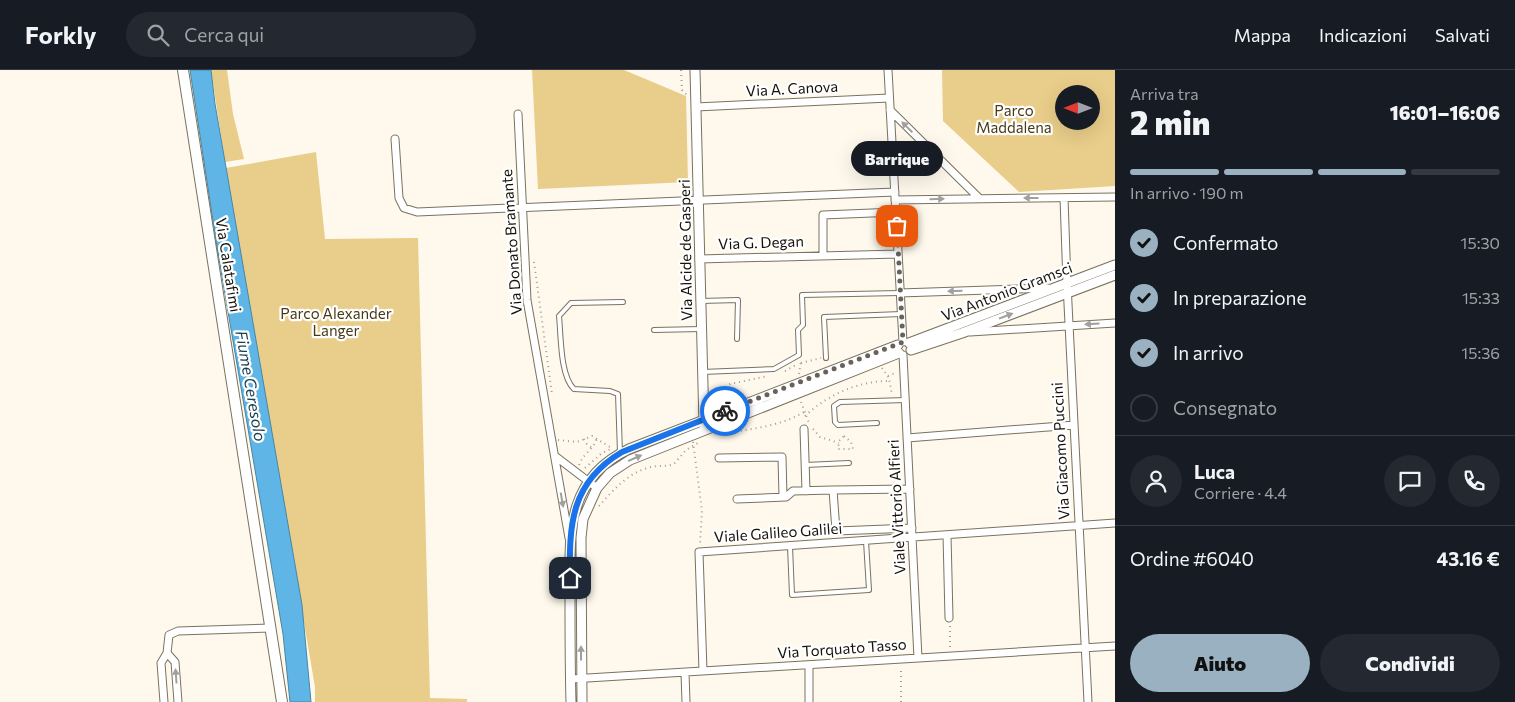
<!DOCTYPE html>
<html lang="it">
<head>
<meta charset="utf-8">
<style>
  body { margin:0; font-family:Commissioner,sans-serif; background:#242831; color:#f1f3f6; height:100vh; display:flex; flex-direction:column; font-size:19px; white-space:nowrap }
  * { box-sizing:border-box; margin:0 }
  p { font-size:16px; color:#9ea1a6 }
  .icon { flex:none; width:28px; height:28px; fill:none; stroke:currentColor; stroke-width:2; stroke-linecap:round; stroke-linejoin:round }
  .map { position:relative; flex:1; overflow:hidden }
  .sheet { display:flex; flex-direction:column; background:#171b24; width:400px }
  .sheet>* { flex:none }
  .needle { width:32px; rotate:270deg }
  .buttons { position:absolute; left:1055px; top:15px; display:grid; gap:10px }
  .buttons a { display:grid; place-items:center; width:45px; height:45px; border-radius:50%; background:#171b24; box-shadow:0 5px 20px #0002; font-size:25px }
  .pin { position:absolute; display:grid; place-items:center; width:42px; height:42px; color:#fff; margin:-21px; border-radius:10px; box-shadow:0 2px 8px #0006 }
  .courier { position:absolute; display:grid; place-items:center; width:50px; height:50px; margin:-25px; border:4px solid #1a73e8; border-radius:50%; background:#fff; color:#222; box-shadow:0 1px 6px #0007 }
  .bubble { position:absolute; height:35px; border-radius:18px; background:#171b24; box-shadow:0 5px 20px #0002; font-size:16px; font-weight:800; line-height:35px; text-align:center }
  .overview em { font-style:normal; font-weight:800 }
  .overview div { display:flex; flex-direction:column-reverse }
  .overview { display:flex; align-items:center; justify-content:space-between; height:85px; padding:0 15px }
  h1 { font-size:32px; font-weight:800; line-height:38px }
  .bar { display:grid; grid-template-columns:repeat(4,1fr); gap:8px 5px; align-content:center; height:60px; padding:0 15px }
  .bar i { height:6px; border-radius:4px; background:#363941 }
  .bar .active { background:#99b1c0 }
  .bar p { grid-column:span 4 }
  .line { display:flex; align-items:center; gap:12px; padding:0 15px; border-top:1px solid #363941 }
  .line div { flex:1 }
  .round { display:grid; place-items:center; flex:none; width:52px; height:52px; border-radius:26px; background:#242831 }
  ol { padding:0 15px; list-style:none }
  li { display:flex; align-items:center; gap:15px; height:55px }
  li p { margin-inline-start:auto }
  li .icon { padding:5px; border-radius:50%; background:#99b1c0; color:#111; stroke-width:4 }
  li:last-child { color:#9ea1a6 }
  li i { width:28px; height:28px; border:2px solid #363941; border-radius:50% }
  .primary-button { display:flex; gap:10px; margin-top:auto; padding:10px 15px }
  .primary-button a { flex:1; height:58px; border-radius:30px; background:#99b1c0; color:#111; font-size:20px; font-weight:800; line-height:58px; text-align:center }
  .primary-button a+a { background:#242831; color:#f1f3f6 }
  header { display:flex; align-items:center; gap:30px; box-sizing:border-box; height:70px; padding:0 25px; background:#171b24; border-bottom:1px solid #363941 }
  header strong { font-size:24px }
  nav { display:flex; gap:28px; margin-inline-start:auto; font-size:18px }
  .search { width:350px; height:45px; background:#242831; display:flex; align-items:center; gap:12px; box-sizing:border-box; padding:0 18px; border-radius:28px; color:#9ea1a6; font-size:19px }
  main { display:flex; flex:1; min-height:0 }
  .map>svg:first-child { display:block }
  .green { fill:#e9cd8a; fill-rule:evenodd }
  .water { fill:#5fb6e6; stroke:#4985a4 }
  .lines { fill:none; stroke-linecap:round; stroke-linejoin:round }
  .service-casing { stroke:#7a725f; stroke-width:6 }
  .minor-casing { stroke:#7a725f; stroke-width:9 }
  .tertiary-casing { stroke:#7a725f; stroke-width:11 }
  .secondary-casing { stroke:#7a725f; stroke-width:12 }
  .path { stroke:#a29d93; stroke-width:2; stroke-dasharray:1 4; stroke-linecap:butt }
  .service { stroke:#fff; stroke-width:4 }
  .minor { stroke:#fff; stroke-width:7 }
  .tertiary { stroke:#fff; stroke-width:9 }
  .secondary { stroke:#fff; stroke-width:10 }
  .oneway { fill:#a2a09d }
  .done { stroke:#67635a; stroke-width:5; stroke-dasharray:0 9 }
  .route { stroke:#1a73e8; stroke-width:6 }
  .labels { text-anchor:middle; stroke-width:4.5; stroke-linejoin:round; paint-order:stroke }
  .street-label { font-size:15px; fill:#16120b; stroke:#fff }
  .park-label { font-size:15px; fill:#483916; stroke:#fff }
  .water-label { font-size:16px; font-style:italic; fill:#183e52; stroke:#fff }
</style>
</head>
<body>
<header>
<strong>Forkly</strong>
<div class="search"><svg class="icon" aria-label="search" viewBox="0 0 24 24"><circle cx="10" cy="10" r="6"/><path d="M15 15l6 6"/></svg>Cerca qui</div>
<nav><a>Mappa</a><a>Indicazioni</a><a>Salvati</a></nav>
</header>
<main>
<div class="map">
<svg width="1115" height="632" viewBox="0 0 1115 632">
  <rect width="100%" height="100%" fill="#fef9ec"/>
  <path class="green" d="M211 0H227L233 44 244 89 225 92Z
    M532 0H624L686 26 688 112 538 119Z
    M942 0H1115V116L1019 122 943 51ZM1064 24H1091V51H1064Z
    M316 82 325 169 418 168 430 628 467 629V632H315V617L226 98Z"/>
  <path class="water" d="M190 0H211L215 34 302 535 311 632H290L283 564 217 177Z"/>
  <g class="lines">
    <g class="service-casing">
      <path id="service" d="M701 231 738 230 737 269
        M654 260 701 259
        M826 288 824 247 901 244
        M702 302 774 299 799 285 798 260 803 255 802 225 900 223
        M877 353 838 355 835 352 834 336 840 332 906 330
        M620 383 618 324 610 321 574 319C560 306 561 265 559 246L571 233 623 232
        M805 395 849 393
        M790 476 792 525 869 520 866 471"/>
    </g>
    <g class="minor-casing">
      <path id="minor" d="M888 0 903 272
        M696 37 889 28
        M890 40 979 128
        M518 44 527 230 569 468
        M395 69 399 128 404 138 417 142 895 122
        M1064 128 1067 214 1088 632
        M895 130 1115 127
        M823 185V145L896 142
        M699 189 898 184
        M900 223 1048 218
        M970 262 1115 253
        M903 285 918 588
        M804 359 806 421
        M907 368 1074 355
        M555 386 597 418
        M719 388 782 387 783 427
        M833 420 910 419
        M737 429 786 427 793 421 833 420 836 461 912 458
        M947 465 949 548
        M167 583 175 592 178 632
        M809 595V632
        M703 601 699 482 1115 453
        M685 603 686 632
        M571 609 1115 576
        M164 632 161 593 167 583 169 565 178 561 271 558"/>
    </g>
    <g class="tertiary-casing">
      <path id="tertiary" d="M695 0 704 355
        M909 273 1115 195
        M911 280 962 263 1115 205
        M571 632C570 597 570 563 570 528 570 466 564 410 629 379L898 275
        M582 632 581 468 583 449 597 418 610 403 630 390 899 283"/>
    </g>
    <g class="secondary-casing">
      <path id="secondary" d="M183 0 282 632"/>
    </g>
    <path class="path" d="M681 0 682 20 687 25
      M534 192 552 324
      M801 293 821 288
      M882 298 889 308 892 325
      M785 301 796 295
      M799 304 801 291
      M888 306 897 302
      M711 331 724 322 730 314 768 306
      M801 332 809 353
      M805 346C827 325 858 311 889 311
      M813 359 820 367 839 373
      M721 364C748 359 780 357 804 342
      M844 366 851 372 853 379H838L839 371Z
      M584 369 587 374 592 378
      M558 370 577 372 592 366 610 377
      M693 372 702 441 700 474
      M579 395C583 383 595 379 597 367
      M585 398 602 383 613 378
      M599 436C613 420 629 402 651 397 659 395 667 397 674 394L686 380 698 373
      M950 556V579
      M901 632V597"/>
    <use href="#service" class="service"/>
    <use href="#minor" class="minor"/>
    <use href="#tertiary" class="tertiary"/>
    <use href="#secondary" class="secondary"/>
  </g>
  <defs><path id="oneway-solid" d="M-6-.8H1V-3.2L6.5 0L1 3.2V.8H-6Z" transform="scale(1.25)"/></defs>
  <g class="oneway">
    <use href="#oneway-solid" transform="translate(907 57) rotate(-135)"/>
    <use href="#oneway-solid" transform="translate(1031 128) rotate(180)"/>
    <use href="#oneway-solid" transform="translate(937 129) rotate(-1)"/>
    <use href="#oneway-solid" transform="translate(955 221) rotate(178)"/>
    <use href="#oneway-solid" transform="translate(1006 246) rotate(-21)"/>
    <use href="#oneway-solid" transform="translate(1092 254) rotate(176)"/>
    <use href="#oneway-solid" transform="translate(635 388) rotate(-24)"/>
    <use href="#oneway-solid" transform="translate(562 430) rotate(80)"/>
    <use href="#oneway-solid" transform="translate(581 583) rotate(-90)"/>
    <use href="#oneway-solid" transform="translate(176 606) rotate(-94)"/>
  </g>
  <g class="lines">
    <path class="done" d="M725 341 903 272 897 156"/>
    <path class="route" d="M570 508C569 454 571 412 622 382L725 341"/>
  </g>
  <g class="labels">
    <g class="street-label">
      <text transform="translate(792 19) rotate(-3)" y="5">Via A. Canova</text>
      <text transform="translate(512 172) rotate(-94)" y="5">Via Donato Bramante</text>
      <text transform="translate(761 173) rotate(-2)" y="5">Via G. Degan</text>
      <text transform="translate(686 180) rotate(-91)" y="5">Via Alcide de Gasperi</text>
      <text transform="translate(228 195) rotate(81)" y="5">Via Calatafimi</text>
      <text transform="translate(1007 222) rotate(-21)" y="5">Via Antonio Gramsci</text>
      <text transform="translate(1061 381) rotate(-93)" y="5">Via Giacomo Puccini</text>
      <text transform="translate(897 437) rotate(-93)" y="5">Viale Vittorio Alfieri</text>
      <text transform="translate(778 463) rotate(-4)" y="5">Viale Galileo Galilei</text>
      <text transform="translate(842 579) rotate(-4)" y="5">Via Torquato Tasso</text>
    </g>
    <g class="park-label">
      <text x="1014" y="46">Parco<tspan x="1014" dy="17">Maddalena</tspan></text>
      <text x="336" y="249">Parco Alexander<tspan x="336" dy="17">Langer</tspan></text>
    </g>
    <g class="water-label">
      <text transform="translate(251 316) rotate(80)" y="6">Fiume Ceresolo</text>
    </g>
  </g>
</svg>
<div class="buttons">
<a><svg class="needle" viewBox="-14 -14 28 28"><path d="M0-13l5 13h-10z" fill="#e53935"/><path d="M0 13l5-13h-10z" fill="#9ea1a6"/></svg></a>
</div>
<div class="pin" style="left:897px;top:156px;background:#ea580c"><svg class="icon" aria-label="bag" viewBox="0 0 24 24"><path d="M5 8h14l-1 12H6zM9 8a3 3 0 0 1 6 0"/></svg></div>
<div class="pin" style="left:570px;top:508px;background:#1f2937"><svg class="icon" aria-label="home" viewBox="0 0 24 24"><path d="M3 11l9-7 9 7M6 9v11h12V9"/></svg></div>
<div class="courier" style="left:725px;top:341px"><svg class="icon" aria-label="bike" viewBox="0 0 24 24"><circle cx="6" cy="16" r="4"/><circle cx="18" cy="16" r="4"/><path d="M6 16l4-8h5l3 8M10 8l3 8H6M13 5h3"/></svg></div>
<div class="bubble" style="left:851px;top:71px;width:92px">Barrique</div>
</div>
<section class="sheet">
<div class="overview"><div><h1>2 min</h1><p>Arriva tra</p></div><em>16:01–16:06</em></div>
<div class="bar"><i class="active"></i><i class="active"></i><i class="active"></i><i></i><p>In arrivo · 190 m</p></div>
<ol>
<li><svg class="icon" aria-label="check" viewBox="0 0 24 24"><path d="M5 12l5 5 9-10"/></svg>Confermato<p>15:30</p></li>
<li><svg class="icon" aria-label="check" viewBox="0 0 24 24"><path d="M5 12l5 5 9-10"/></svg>In preparazione<p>15:33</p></li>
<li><svg class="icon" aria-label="check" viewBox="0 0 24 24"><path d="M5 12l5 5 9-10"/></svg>In arrivo<p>15:36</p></li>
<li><i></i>Consegnato</li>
</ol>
<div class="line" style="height:90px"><a class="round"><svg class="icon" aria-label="person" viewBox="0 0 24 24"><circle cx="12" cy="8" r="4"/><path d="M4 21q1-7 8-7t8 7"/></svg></a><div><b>Luca</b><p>Corriere · 4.4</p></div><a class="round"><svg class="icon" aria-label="chat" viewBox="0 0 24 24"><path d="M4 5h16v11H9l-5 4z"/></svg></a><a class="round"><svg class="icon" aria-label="phone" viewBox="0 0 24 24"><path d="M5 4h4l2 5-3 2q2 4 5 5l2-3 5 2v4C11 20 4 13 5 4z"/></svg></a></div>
<div class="line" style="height:65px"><div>Ordine #6040</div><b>43.16 €</b></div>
<div class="primary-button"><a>Aiuto</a><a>Condividi</a></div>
</section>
</main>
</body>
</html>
